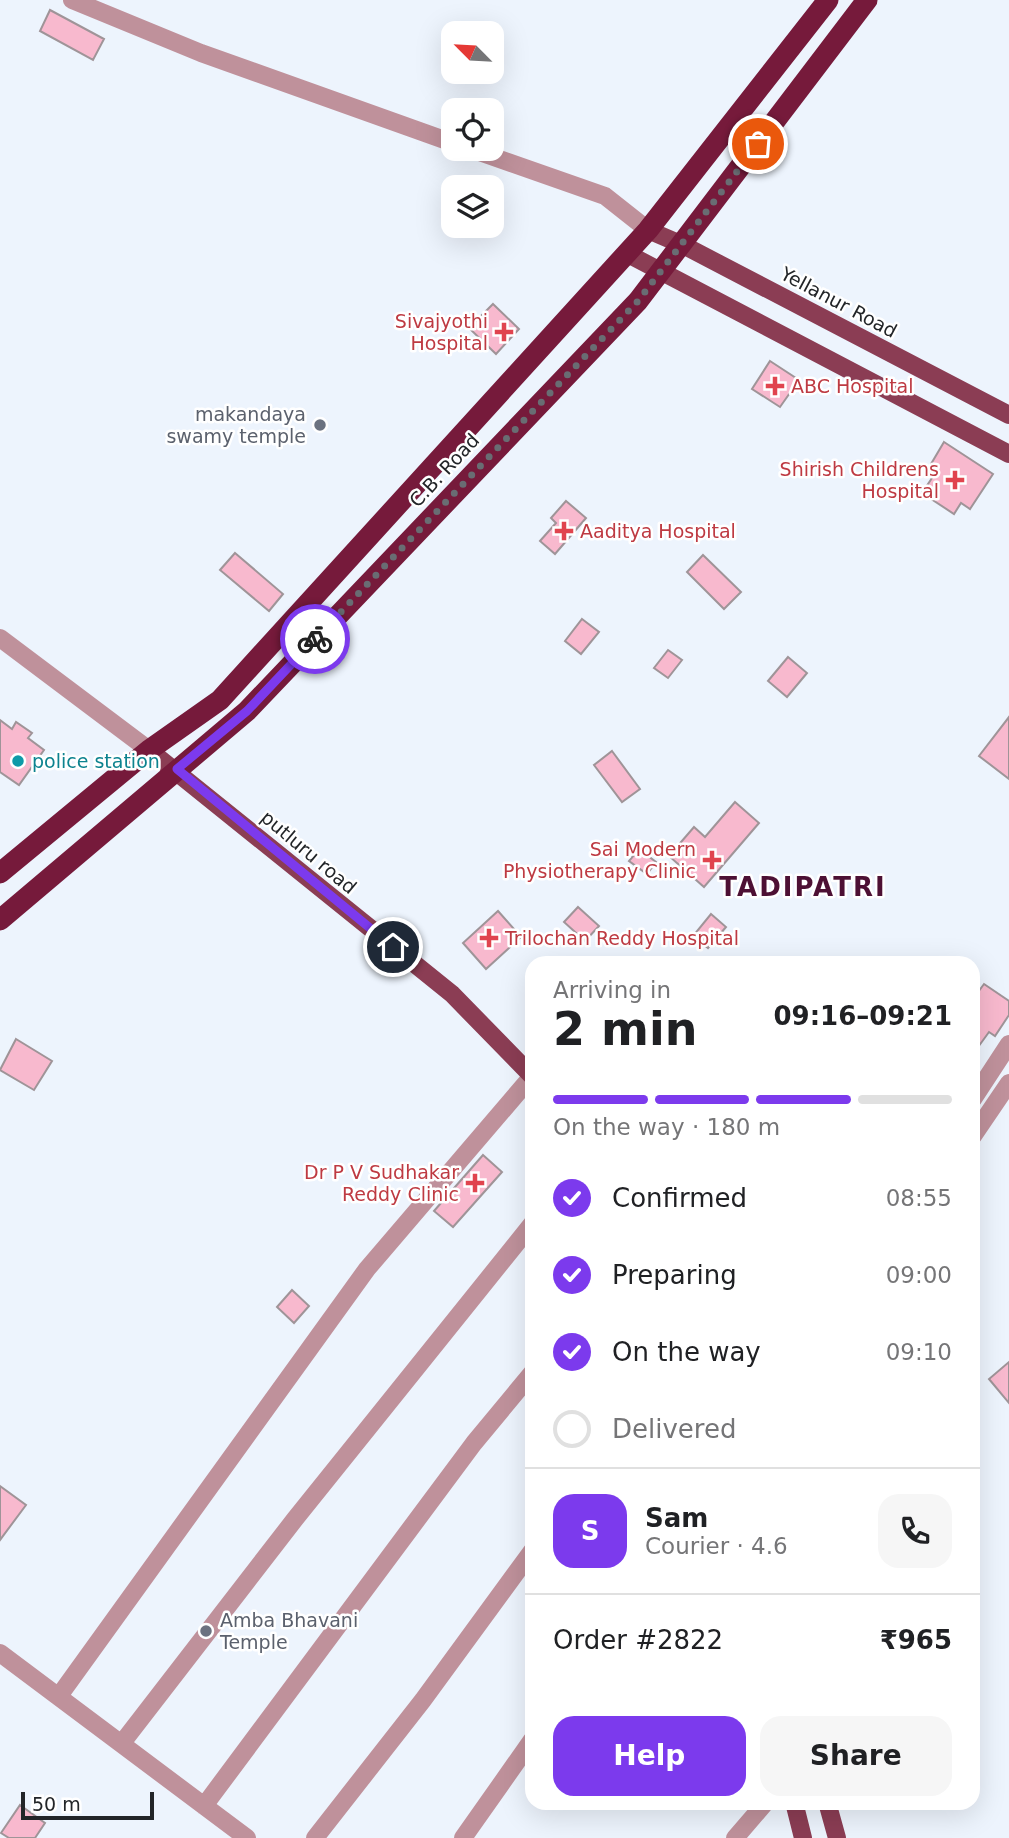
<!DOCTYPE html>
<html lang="en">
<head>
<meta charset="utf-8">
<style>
  body { margin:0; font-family:"DejaVu Sans",sans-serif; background:#f6f6f6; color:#202124; height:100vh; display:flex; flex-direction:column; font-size:26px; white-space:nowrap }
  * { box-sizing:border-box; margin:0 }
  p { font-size:23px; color:#757577 }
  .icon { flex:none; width:38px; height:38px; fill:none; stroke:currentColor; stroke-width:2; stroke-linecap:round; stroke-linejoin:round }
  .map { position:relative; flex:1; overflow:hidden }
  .side { position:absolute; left:525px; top:956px; width:455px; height:854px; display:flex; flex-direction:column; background:#fff; border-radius:21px; box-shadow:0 7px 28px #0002 }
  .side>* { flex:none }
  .needle { width:46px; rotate:294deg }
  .tools { position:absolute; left:441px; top:21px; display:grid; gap:14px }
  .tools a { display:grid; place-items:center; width:63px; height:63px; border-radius:14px; background:#fff; box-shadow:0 7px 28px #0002; font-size:35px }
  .scale { position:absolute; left:21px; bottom:18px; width:133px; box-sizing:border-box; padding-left:7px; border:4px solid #222528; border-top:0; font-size:19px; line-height:24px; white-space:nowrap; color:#222528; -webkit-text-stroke:5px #fff; paint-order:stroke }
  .pin { position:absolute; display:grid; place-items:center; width:60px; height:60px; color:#fff; margin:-30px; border:4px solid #fff; border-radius:50%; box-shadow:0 2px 7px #0007 }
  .courier { position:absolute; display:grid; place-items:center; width:70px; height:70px; margin:-35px; border:5px solid #7c3aed; border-radius:50%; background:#fff; color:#222; box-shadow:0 2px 9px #0007 }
  .headline em { font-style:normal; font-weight:800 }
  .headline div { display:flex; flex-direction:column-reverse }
  .headline { display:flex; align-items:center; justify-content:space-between; height:119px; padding:0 28px }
  h1 { font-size:46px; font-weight:800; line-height:52px }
  .bar { display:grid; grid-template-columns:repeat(4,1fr); gap:10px 7px; align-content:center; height:84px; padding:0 28px }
  .bar i { height:9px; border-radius:5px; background:#e0e0e0 }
  .bar .current { background:#7c3aed }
  .bar p { grid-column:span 4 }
  .line { display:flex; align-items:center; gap:18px; padding:0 28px; border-top:2px solid #e0e0e0 }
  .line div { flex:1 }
  .round { display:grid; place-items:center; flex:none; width:74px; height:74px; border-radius:21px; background:#f6f6f6 }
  ol { padding:0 28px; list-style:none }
  li { display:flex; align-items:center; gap:21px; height:77px }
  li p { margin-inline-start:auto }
  li .icon { padding:7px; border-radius:50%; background:#7c3aed; color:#fff; stroke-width:4 }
  li:last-child { color:#757577 }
  li i { width:38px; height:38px; border:4px solid #e0e0e0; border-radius:50% }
  .action { display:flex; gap:14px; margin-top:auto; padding:14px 28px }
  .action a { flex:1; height:80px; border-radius:21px; background:#7c3aed; color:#fff; font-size:28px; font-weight:800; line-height:80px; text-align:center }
  .action a+a { background:#f6f6f6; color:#202124 }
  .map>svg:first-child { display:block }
  .building { fill:#f8b9ce; stroke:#9f9498; stroke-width:2 }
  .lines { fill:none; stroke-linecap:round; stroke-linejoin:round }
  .minor { stroke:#bf919b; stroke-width:18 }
  .major { stroke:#8b3d54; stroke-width:18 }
  .highway { stroke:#761a3b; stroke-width:21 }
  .done { stroke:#696d73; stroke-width:7; stroke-dasharray:0 12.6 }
  .route { stroke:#7c3aed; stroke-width:9 }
  .health-dot { fill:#e0444e; stroke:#fff; stroke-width:2.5 }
  .worship-dot { fill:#6b7280; stroke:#fff; stroke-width:2.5 }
  .culture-dot { fill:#0f9aa8; stroke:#fff; stroke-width:2.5 }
  .labels { text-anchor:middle; stroke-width:5; stroke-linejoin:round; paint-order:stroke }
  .street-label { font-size:19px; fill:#222528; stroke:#fff }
  .health-label { font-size:19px; fill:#be3a42; stroke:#fff; text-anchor:end }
  .worship-label { font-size:19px; fill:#5b616d; stroke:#fff; text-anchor:end }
  .culture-label { font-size:19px; fill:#0d838f; stroke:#fff; text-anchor:start }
  .district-label { font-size:26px; font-weight:bold; letter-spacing:2px; fill:#4d1034; stroke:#fff }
</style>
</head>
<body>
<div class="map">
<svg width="1009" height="1838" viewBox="0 0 1009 1838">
  <rect width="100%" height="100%" fill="#edf4fd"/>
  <path class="building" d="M50 10 104 39 93 60 40 31Z
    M493 304 519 329 496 354 469 328Z
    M770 361 799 380 780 407 752 389Z
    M944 442 993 474 970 509 961 503 954 514 922 493 938 469 931 464Z
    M566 501 586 518 555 554 540 541 556 523 551 518Z
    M235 553 283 594 269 611 220 570Z
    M703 555 741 592 724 609 687 572Z
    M582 619 599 632 581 654 565 641Z
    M668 650 682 660 668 678 654 668Z
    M788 657 807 673 787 697 768 681Z
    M1009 717V779L979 756Z
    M0 720 12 729 16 722 32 733 28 738 44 750 19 785 0 772Z
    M612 751 640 789 622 802 594 765Z
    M735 802 759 823 704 887 669 856 694 827 705 837Z
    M639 849 656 862 647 874 629 861Z
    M578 907 599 926 585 941 564 922Z
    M498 911 521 937 486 969 463 943Z
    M711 914 726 927 708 948 693 936Z
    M984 984 1009 1001V1015L995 1036 989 1032 973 1054V999Z
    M16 1039 52 1061 34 1090 0 1070Z
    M483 1155 502 1172 453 1227 434 1211Z
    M292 1290 309 1306 294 1323 277 1307Z
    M1009 1362V1403L989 1379Z
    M0 1486 26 1505 0 1540Z
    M20 1805 45 1823 35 1838H9L1 1833Z"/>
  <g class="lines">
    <path class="minor" d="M72 0 201 53 453 143
      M471 149 605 196 648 230
      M0 638 149 750
      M973 1099 1009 1044
      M973 1136 1009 1083
      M0 1653 247 1838
      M59 1696 367 1269 532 1076
      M122 1743 295 1519 532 1224
      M204 1806 474 1443 532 1373
      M315 1838 423 1700 532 1551
      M463 1838 532 1740
      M735 1838 766 1802"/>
    <path class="major" d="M648 230 683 245 1009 415
      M626 253 1009 454
      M149 750 452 994 532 1076
      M794 1802 803 1838
      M827 1802 837 1838"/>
    <path class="highway" d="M0 873 149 750 220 700 648 230 828 0
      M0 920 247 711 638 301 867 0"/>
  </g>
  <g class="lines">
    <path class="done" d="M315 639 638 301 758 144"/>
    <path class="route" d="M315 639 247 711 177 769 393 947"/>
  </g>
  <g class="health-dot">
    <path d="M500.5 321.5h7v7h7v7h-7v7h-7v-7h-7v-7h7z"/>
    <path d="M771.5 375.5h7v7h7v7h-7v7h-7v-7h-7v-7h7z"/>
    <path d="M951.5 469.5h7v7h7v7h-7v7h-7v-7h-7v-7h7z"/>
    <path d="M560.5 520.5h7v7h7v7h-7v7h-7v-7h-7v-7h7z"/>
    <path d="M708.5 849.5h7v7h7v7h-7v7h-7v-7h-7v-7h7z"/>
    <path d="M485.5 927.5h7v7h7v7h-7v7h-7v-7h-7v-7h7z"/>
    <path d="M471.5 1172.5h7v7h7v7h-7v7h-7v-7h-7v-7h7z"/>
  </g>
  <g class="worship-dot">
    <circle cx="320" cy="425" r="7"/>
    <circle cx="206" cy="1631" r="7"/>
  </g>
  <circle class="culture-dot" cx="18" cy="761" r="7"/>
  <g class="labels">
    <g class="street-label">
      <text transform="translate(839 302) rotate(28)" y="7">Yellanur Road</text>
      <text transform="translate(444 470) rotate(-47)" y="7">C.B. Road</text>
      <text transform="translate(309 852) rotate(40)" y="7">putluru road</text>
    </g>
    <g class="health-label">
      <text x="488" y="328">Sivajyothi<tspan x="488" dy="22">Hospital</tspan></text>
      <text x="791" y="393" text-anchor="start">ABC Hospital</text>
      <text x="939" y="476">Shirish Childrens<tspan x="939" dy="22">Hospital</tspan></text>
      <text x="580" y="538" text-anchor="start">Aaditya Hospital</text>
      <text x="696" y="856">Sai Modern<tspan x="696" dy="22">Physiotherapy Clinic</tspan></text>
      <text x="505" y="945" text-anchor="start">Trilochan Reddy Hospital</text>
      <text x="459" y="1179">Dr P V Sudhakar<tspan x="459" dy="22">Reddy Clinic</tspan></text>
    </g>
    <g class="worship-label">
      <text x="306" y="421">makandaya<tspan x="306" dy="22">swamy temple</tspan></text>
      <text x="220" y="1627" text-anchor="start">Amba Bhavani<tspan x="220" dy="22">Temple</tspan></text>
    </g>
    <g class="culture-label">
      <text x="32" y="768">police station</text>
    </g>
    <g class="district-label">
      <text x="803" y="896">TADIPATRI</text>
    </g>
  </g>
</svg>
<div class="tools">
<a><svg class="needle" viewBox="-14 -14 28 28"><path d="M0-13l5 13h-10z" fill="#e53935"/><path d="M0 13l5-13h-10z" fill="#757577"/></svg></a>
<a><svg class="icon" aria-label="locate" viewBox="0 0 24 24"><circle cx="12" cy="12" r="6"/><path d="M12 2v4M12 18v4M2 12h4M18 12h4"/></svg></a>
<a><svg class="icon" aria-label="layers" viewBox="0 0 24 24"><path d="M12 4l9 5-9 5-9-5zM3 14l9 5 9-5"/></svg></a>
</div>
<div class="scale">50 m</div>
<div class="pin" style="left:758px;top:144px;background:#ea580c"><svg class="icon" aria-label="bag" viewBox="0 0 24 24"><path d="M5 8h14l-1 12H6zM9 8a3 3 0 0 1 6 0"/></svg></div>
<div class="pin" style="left:393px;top:947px;background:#1f2937"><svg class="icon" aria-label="home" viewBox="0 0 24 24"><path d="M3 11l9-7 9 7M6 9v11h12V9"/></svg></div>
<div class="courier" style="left:315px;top:639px"><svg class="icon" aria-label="bike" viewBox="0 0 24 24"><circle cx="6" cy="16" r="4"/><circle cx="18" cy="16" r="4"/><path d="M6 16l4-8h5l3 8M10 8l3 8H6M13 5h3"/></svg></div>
<section class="side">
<div class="headline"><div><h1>2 min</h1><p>Arriving in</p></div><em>09:16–09:21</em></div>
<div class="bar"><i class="current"></i><i class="current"></i><i class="current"></i><i></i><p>On the way · 180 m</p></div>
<ol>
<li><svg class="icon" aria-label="check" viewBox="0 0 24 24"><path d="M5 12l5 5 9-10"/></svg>Confirmed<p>08:55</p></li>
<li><svg class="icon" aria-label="check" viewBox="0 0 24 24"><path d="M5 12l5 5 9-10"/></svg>Preparing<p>09:00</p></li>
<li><svg class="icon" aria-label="check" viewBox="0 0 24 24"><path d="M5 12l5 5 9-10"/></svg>On the way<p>09:10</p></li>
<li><i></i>Delivered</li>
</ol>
<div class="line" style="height:126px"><b class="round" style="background:#7c3aed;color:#fff">S</b><div><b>Sam</b><p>Courier · 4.6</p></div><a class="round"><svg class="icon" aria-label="phone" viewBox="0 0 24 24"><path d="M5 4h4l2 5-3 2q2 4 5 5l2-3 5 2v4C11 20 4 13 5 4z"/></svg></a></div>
<div class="line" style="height:91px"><div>Order #2822</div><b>₹965</b></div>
<div class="action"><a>Help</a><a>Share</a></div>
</section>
</div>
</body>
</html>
